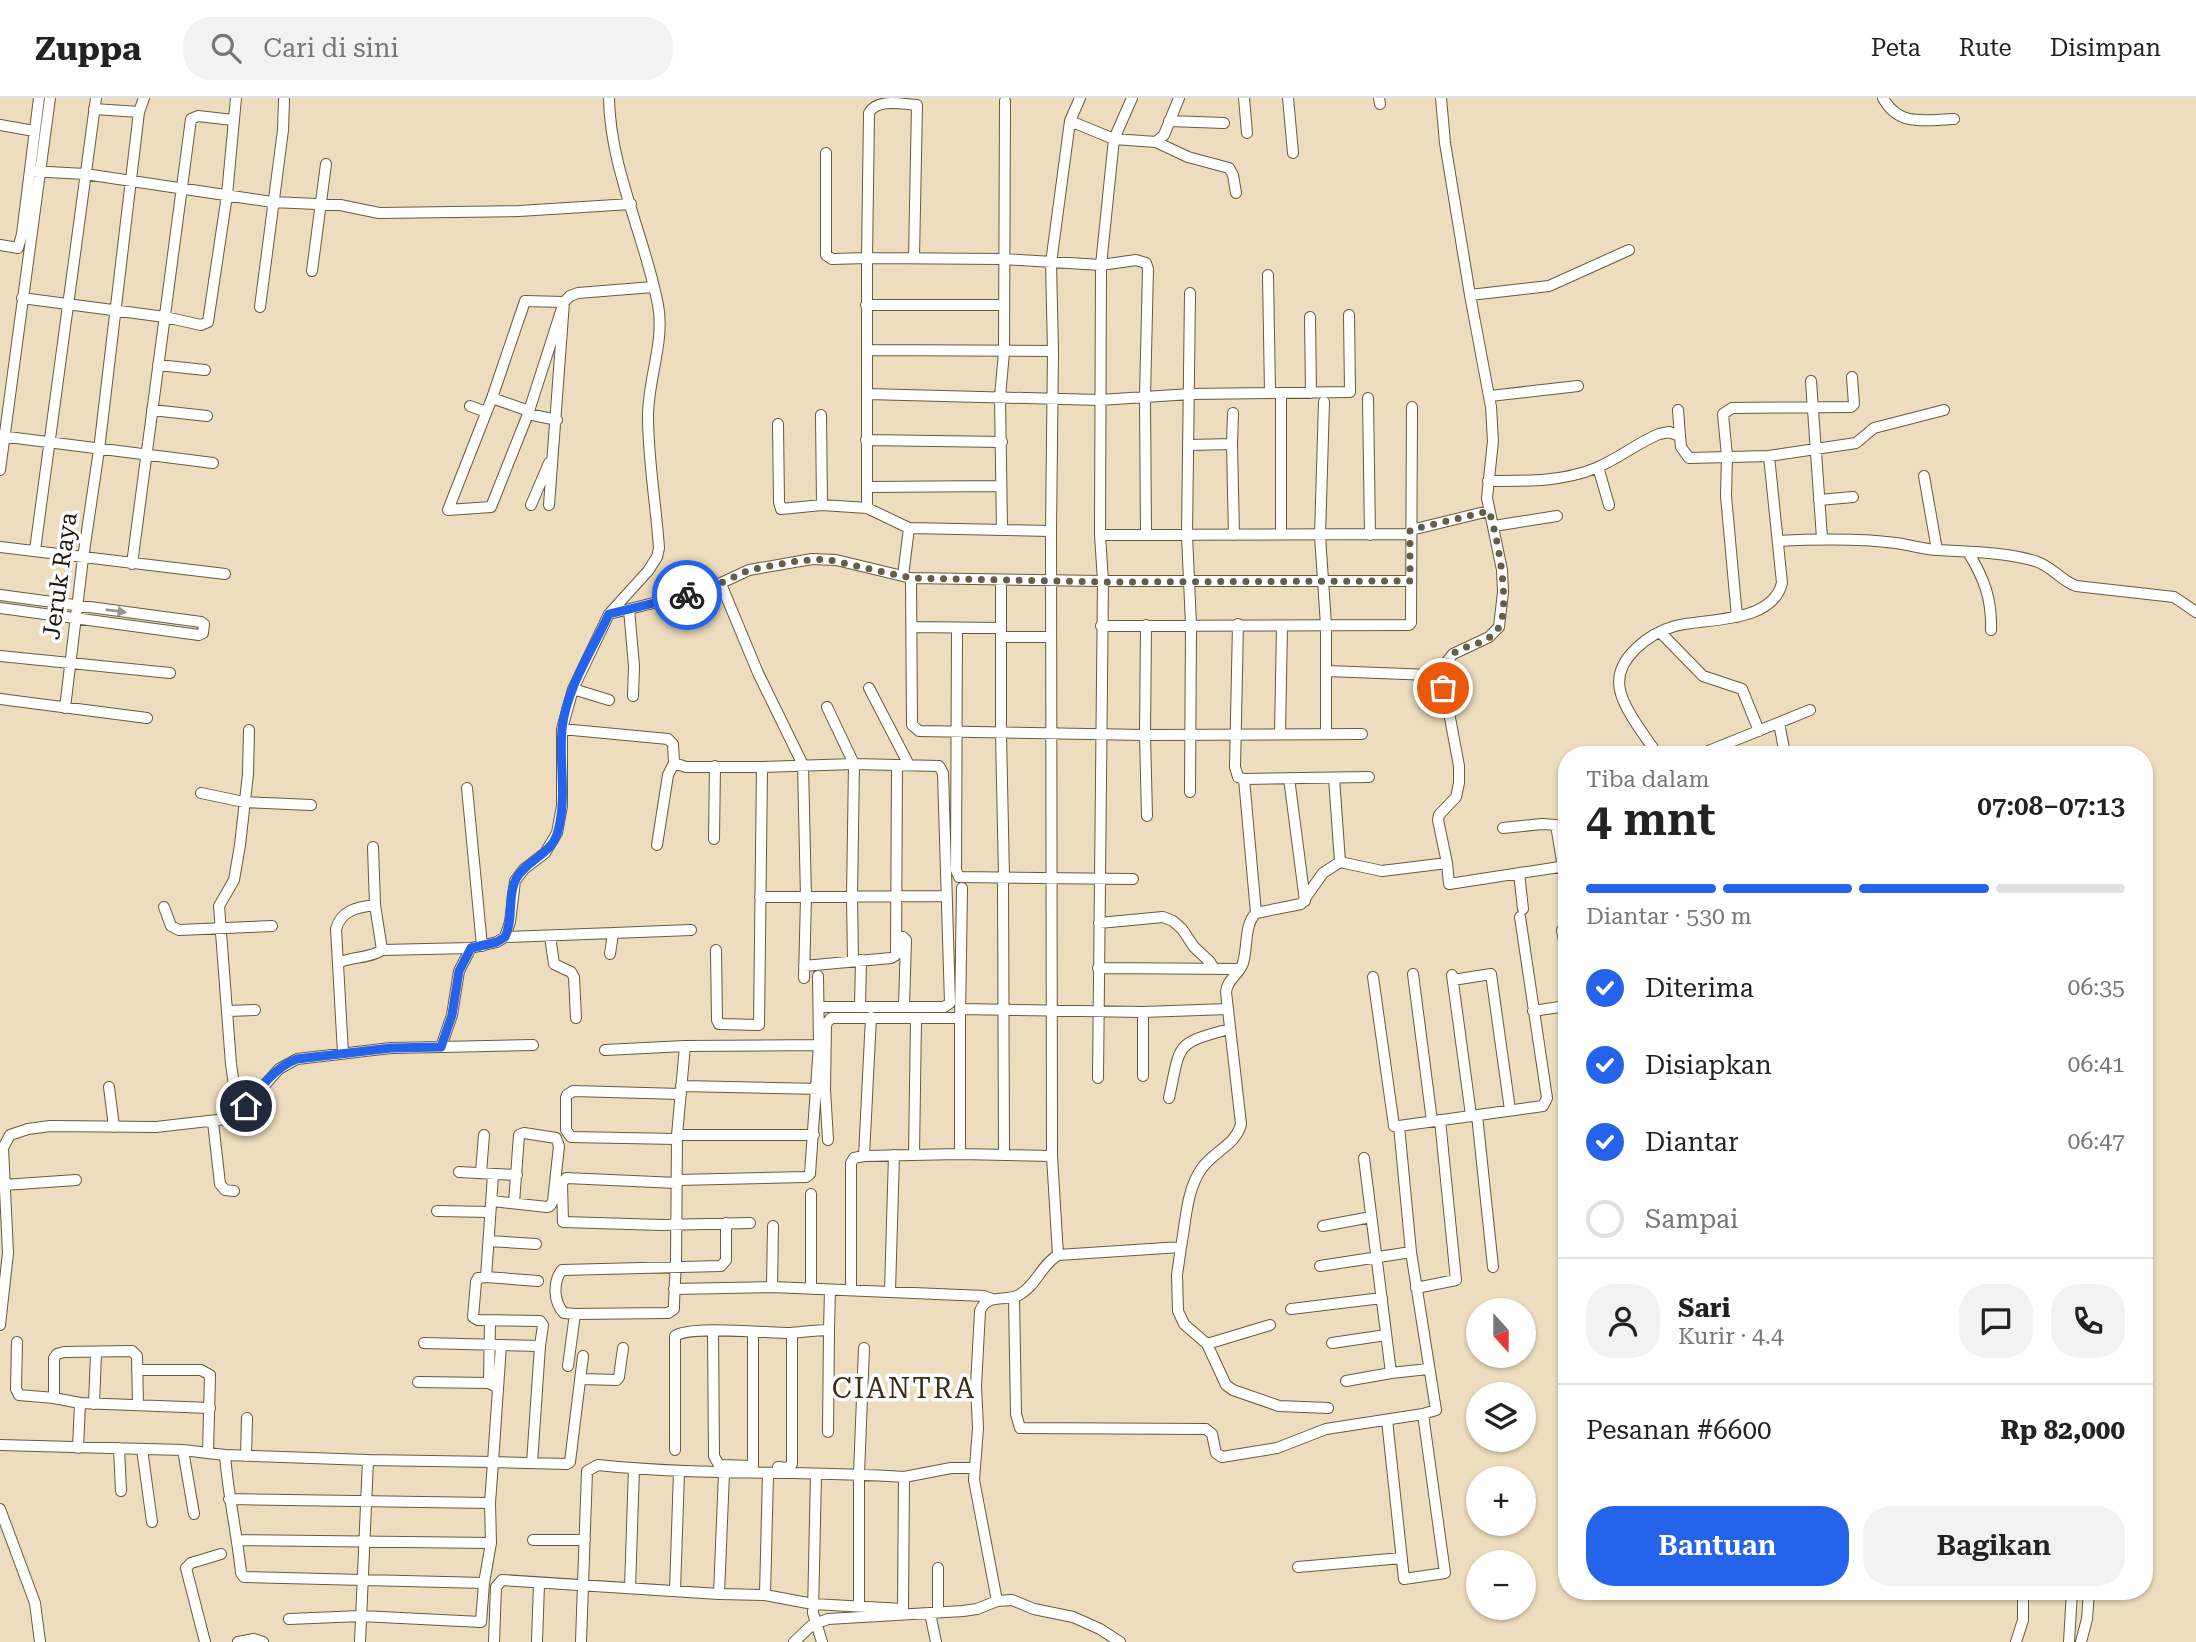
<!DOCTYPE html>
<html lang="id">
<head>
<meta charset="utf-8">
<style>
  body { margin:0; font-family:"Roboto Serif",serif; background:#f2f2f2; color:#222; height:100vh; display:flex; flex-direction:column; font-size:26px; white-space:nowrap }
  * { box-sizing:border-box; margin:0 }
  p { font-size:23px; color:#767676 }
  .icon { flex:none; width:38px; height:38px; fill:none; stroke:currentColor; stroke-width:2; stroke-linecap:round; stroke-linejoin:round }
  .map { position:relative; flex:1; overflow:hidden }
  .panel { position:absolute; left:1558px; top:648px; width:595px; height:854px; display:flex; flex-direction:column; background:#fff; border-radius:28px; box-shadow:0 2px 5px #0004 }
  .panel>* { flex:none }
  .needle { width:46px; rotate:159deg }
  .buttons { position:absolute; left:1466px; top:1200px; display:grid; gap:14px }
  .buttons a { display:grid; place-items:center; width:70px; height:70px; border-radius:50%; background:#fff; box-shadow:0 2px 5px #0004; font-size:35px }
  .pin { position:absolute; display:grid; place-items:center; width:60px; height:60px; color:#fff; margin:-30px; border:4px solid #fff; border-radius:50%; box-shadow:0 2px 7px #0007 }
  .courier { position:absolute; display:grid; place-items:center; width:70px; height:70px; margin:-35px; border:5px solid #2563eb; border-radius:50%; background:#fff; color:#222; box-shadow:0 2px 9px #0007 }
  .head em { font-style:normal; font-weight:600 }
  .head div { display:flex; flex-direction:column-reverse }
  .head { display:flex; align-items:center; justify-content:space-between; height:119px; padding:0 28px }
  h1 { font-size:46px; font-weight:600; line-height:52px }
  .bar { display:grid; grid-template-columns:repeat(4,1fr); gap:10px 7px; align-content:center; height:84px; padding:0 28px }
  .bar i { height:9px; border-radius:5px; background:#e0e0e0 }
  .bar .current { background:#2563eb }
  .bar p { grid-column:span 4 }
  .line { display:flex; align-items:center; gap:18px; padding:0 28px; border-top:2px solid #e0e0e0 }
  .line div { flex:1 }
  .round { display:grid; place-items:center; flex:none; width:74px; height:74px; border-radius:28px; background:#f2f2f2 }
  ol { padding:0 28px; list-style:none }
  li { display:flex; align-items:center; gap:21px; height:77px }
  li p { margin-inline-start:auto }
  li .icon { padding:7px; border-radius:50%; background:#2563eb; color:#fff; stroke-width:4 }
  li:last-child { color:#767676 }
  li i { width:38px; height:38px; border:4px solid #e0e0e0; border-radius:50% }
  .button { display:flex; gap:14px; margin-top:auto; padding:14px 28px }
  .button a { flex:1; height:80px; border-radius:28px; background:#2563eb; color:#fff; font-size:28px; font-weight:600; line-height:80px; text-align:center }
  .button a+a { background:#f2f2f2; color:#222 }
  header { display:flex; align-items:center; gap:42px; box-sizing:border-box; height:98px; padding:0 35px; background:#fff; border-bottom:2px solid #e0e0e0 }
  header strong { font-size:33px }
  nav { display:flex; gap:38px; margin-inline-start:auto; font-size:24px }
  .search { width:490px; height:63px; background:#f2f2f2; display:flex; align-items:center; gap:18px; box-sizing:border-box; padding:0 24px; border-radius:28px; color:#767676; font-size:26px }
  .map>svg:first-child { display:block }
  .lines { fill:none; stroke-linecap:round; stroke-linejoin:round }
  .minor-casing { stroke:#685a3f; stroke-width:12 }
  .minor { stroke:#fff; stroke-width:10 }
  .oneway { fill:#999691 }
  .done { stroke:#655c4a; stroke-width:7; stroke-dasharray:0 12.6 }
  .route { stroke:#2563eb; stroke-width:9 }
  .labels { text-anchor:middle; stroke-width:7; stroke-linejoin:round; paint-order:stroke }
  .street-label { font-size:24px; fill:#1c160b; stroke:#fff }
  .quarter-label { font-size:28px; letter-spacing:2px; fill:#3c2f14; stroke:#fff }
</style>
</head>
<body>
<header>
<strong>Zuppa</strong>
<div class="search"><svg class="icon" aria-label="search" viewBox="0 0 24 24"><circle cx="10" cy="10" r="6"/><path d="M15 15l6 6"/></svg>Cari di sini</div>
<nav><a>Peta</a><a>Rute</a><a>Disimpan</a></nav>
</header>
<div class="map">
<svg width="2196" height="1544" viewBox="0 0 2196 1544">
  <rect width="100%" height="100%" fill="#edddbe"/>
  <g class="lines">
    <g class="minor-casing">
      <path id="minor" d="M1244 0 1247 35
        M1288 0 1293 55
        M1379 0 1380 6
        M1883 0C1899 29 1924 22 1954 21
        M94 11 139 14
        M1070 23 1114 41 1156 44 1164 37 1179 0
        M1169 23 1224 25
        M0 27 34 33
        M1156 44 1188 59 1229 70 1233 77 1236 95
        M826 55V157L832 161 867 160 869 15C877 0 901 6 917 7L914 160
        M30 73 85 76 272 104 340 107 379 115 519 113 631 106
        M0 147 18 150 22 136 39 0
        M312 173 326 66
        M1268 177 1270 295
        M1190 195 1187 437 1191 527 1190 694
        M1470 197 1549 188 1629 152
        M22 200 165 219 201 227 208 224 227 97 236 0
        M525 203 564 204 528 316 491 409 448 412 492 300Z
        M866 207H1004
        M260 209 283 32 284 2
        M1310 219 1311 295
        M867 252 1053 253
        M158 267 205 272
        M1811 283 1822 440
        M867 296 1100 302 1190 296 1350 294 1349 217
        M1490 298 1578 288
        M492 300 529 313
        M1368 300 1370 437
        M1324 304 1320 438 1326 527V636
        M470 308 486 314
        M152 312 207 318
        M1678 312 1680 338
        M1233 315 1232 346 1234 437
        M528 316 557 322
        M821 317 822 407
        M778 326 779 404 781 411 822 407 867 410 909 430 1051 433
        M0 338 213 365
        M866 342 1002 344
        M1190 347 1232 346
        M1598 369 1609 407
        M0 372 50 0
        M1924 378 1937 452
        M1488 383C1525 383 1562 384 1596 370 1618 361 1637 345 1659 336L1669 334 1680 338 1681 349 1689 360 1769 358 1856 345 1874 330 1944 312
        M868 389 1001 388
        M1819 402 1853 399
        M531 407 549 365
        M549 407 564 204 570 198 578 195 653 189
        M867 410V160L1004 161 1101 167 1136 162 1146 165 1148 171 1145 299 1146 437
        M1494 428 1557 418
        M1002 432 1000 299 1004 254 1005 3
        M1411 432 1489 413
        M1281 436V299
        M1100 437 1411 436
        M1778 443C1818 441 1856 440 1896 445 1911 447 1924 452 1939 452 1971 454 2004 454 2035 463 2052 468 2060 482 2076 488L2174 499 2196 514
        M0 449 225 476
        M35 452 96 0
        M1968 454C1984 480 1992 501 1991 532
        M132 466 191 21 198 18 233 22
        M903 478 909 430
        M911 480 912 627 919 633 1145 637 1362 636
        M1001 482V636L1004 779
        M721 486 758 575 803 667 806 800 804 880
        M0 497 201 524 204 526 203 535 199 537 0 510
        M629 511 634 568 633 598
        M609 516 706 492 749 472 812 461 836 462 911 480 1103 483H1410
        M1737 519 1726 398 1727 358 1723 316 1732 310 1851 309 1854 306 1852 279
        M1238 526 1235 669 1238 679 1244 681 1369 679
        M1146 527 1145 637 1147 718
        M1101 528 1409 527 1411 525 1412 309
        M912 529 1001 530
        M957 531 956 772 959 779 1133 781
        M1660 534 1703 578 1742 591 1759 633
        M1001 539H1051
        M0 558 170 575
        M1327 573 1431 577
        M869 590 909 667
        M573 591 609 602
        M0 601 147 620
        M827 609 854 666 852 799 853 862
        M65 610 83 460 99 352 139 14 144 0
        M1779 625 1785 656
        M562 631 668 641 673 646 674 665 686 669H762
        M1280 636 1282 528
        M1657 656C1646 639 1624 612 1620 592 1613 561 1650 535 1675 528 1706 520 1772 526 1782 485L1769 358
        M1701 656 1810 612
        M1289 680 1305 803
        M467 690 482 848
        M201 695 244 704 311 707
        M1503 730 1542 726 1556 727 1566 788
        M714 741 715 668
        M657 747 668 677 674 665
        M373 749 375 807 382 852 471 850
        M1340 764 1382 773 1447 765 1438 722 1439 717 1456 699 1459 685V668L1442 577 1445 566 1453 556 1489 539 1499 529 1503 494 1502 472 1487 400 1493 343 1491 309 1470 197 1445 45 1441 0
        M1447 765 1449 786 1566 768
        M1519 775 1523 811
        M1003 783 1004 1057
        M760 799 946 798
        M164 809 171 828 179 832 272 828
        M1256 815 1301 806 1323 775 1340 764 1334 680
        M1099 825 1163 819 1173 823 1182 831 1194 849 1210 864 1214 871
        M1562 832 1566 854
        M613 835 691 832
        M550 838 554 866 571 874 574 879 576 920
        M505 839 613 835 610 856
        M897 839H903L906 842 904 908
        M716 852 717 922 719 926 759 927 762 669 854 666 939 668 943 675 950 905 944 909H819
        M338 865C352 858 369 861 382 852
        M804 868 891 860 896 857 897 667
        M1098 870 1240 871
        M1413 876 1432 1023
        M1452 877 1471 1017
        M1373 879 1394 1028H1399
        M1453 882 1491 876 1510 1012
        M860 908 861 862
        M961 911 1143 914 1228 911
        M228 913 255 912
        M1533 913 1566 908
        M1143 914V978
        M871 919 864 1058 960 1056 1052 1058
        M685 948 677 1037 676 1166C675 1181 674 1196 674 1211L668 1215 575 1216 564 1215C553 1204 553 1183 562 1172L721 1168 726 1162V1125
        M441 949 533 947
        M605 952 685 948 819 947
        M343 955 336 831C341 812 358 809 375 807
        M1098 980 1103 483 1100 437 1101 167 1114 41 1132 0
        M681 988 822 991
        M109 989 114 1029
        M1169 1000C1181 945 1174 946 1229 931
        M238 1015 231 966 219 808 234 782 240 747 248 676 249 632
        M1477 1017 1493 1169
        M213 1024 220 1086 225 1092 234 1093
        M677 1037H814
        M677 1041 571 1039 566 1032V1000L567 997 573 993 681 996
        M828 1042 825 991 826 926 831 920H960L962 790
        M960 1056V920
        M914 1057 916 921
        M1364 1060 1391 1275
        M459 1074 517 1077
        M481 1074 484 1037
        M493 1077 486 1179 478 1180 476 1184 473 1219 478 1222 540 1223 543 1227 540 1248
        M677 1082 806 1079 810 1076 819 947 818 878
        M677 1085 566 1080 562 1085 563 1124 662 1127 750 1125
        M4 1087 76 1082
        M811 1096V1191
        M492 1103 547 1109 550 1108 553 1103 559 1048 556 1040 524 1035 519 1037 514 1105
        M437 1113 490 1114
        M1323 1128 1371 1119
        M489 1143 536 1146
        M1181 1149 1177 1177 1178 1213 1184 1226 1207 1246 1226 1287 1233 1292 1279 1308 1328 1310
        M1058 1157 1052 1058 1051 433 1053 253 1051 165 1070 23 1080 0
        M1058 1157 1181 1149C1186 1124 1186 1092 1202 1070 1214 1053 1236 1047 1241 1026L1226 894C1227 881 1239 877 1243 865 1248 848 1244 827 1256 815L1244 681
        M1320 1168 1411 1154
        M486 1179 538 1183
        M772 1189 773 1128
        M1416 1190 1456 1182 1440 1022
        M674 1191 772 1189 984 1198 992 1201
        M851 1192V1065L854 1060 864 1058
        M890 1193 894 1057
        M1014 1199 1016 1316 1020 1330 1206 1331 1212 1336 1216 1355 1222 1359 1277 1350 1326 1331 1423 1316 1436 1312 1411 1154 1399 1028 1543 1008 1547 1000 1520 819
        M1291 1211 1382 1200
        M490 1223 489 1285 498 1290
        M0 1227 8 1155 3 1050 10 1037 28 1031 50 1028 156 1029 226 1021 246 1008 279 971 297 961 391 950 441 949 452 917 459 873 471 850 497 844 505 839 510 824 515 783 524 771 545 755 557 735 562 708V631L573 591 609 516 648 473 657 459 659 450C656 406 648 362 648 318 648 281 665 243 658 207 645 138 610 71 609 0
        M713 1233 714 1358 719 1367 753 1368V1234
        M17 1244 16 1291 19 1297 54 1300 80 1305
        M424 1245 540 1248 532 1365
        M1332 1245 1386 1237
        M1207 1246 1270 1227
        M568 1268 575 1216
        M137 1272H201L210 1277 208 1355
        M581 1281 617 1282 619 1279 623 1250
        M1346 1283 1391 1275 1428 1271
        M418 1284 489 1285
        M54 1300V1260L57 1256 64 1254 132 1253 137 1258 138 1307
        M94 1306 96 1255
        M1387 1322 1404 1481 1445 1475 1423 1316
        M828 1334 829 1232
        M0 1347 183 1352 225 1357 368 1362 360 1544
        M78 1350 80 1305 210 1310
        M119 1350 121 1393
        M142 1351 152 1424
        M183 1352 194 1416
        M675 1352V1238C689 1227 768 1235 790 1235 803 1234 816 1232 829 1232L830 1192
        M225 1357C228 1397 237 1435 241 1475L244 1479 484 1485
        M246 1358 247 1320
        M368 1362 493 1364 501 1247
        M778 1369 787 1370 792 1366V1235
        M816 1376 813 1515 822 1544
        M904 1379 951 1370H974
        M229 1401 490 1405
        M0 1411 35 1505 40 1544
        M238 1442 491 1445
        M533 1442H585
        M1298 1469 1402 1460
        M938 1470V1514
        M630 1490 634 1370
        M675 1493 679 1374
        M719 1496 724 1375
        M997 1503 1012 1502 1034 1511 1073 1519 1100 1531 1120 1544
        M859 1508V1376L864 1250
        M930 1515 936 1544
        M289 1521 361 1518 481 1524 484 1485 491 1445 490 1405 493 1364 567 1366 570 1364 583 1258
        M205 1544 186 1470 191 1465 221 1456
        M238 1544 254 1541 263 1544
        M494 1544 496 1489 502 1482 719 1496 765 1497
        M537 1544 539 1486
        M581 1544 587 1373 598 1367C700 1378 802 1372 904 1379L903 1511 813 1506 765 1497 768 1375
        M794 1544 812 1527 828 1521 963 1513 977 1511 997 1503 974 1382 978 1330 976 1288 980 1213C987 1195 1005 1204 1019 1197 1036 1188 1041 1167 1058 1157
        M2016 1544 2023 1522V1493
        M2069 1544 2072 1493
        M2081 1544 2087 1521 2089 1493"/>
    </g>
    <use href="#minor" class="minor"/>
  </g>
  <defs><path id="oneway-solid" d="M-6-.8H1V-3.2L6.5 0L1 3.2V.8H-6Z" transform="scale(1.75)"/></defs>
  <use class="oneway" href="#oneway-solid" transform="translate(116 513) rotate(7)"/>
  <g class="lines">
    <path class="done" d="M687 497 706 492 749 472 797 463 825 461 911 480 1103 484 1410 483V432L1489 413C1497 436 1511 508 1499 529 1482 558 1438 537 1443 590"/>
    <path class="route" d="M246 1008C260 990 275 969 297 961L391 950 441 949 452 917 459 873 471 850 497 844 505 839C514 821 507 798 516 781 527 761 552 757 558 733 567 699 559 665 562 631 566 591 592 552 609 516L687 497"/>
  </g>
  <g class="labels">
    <g class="street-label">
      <text transform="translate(60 478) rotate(-82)" y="8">Jeruk Raya</text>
    </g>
    <g class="quarter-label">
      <text x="904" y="1300">CIANTRA</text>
    </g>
  </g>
</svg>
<div class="buttons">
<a><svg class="needle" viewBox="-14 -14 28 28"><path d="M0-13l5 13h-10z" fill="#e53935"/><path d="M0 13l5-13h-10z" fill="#767676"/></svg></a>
<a><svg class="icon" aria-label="layers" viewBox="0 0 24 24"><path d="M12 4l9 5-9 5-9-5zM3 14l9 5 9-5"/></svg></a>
<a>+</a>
<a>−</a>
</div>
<div class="pin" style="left:1443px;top:590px;background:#ea580c"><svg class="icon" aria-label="bag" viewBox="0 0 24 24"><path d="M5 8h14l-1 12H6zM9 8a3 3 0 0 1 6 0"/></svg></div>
<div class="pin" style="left:246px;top:1008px;background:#1f2937"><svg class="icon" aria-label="home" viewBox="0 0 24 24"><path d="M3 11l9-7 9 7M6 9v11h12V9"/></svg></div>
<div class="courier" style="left:687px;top:497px"><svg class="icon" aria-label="bike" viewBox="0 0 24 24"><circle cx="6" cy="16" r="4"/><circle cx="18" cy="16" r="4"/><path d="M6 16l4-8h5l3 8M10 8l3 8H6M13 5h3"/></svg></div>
<section class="panel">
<div class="head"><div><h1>4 mnt</h1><p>Tiba dalam</p></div><em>07:08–07:13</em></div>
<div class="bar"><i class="current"></i><i class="current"></i><i class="current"></i><i></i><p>Diantar · 530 m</p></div>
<ol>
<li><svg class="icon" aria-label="check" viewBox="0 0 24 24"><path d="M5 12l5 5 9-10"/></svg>Diterima<p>06:35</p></li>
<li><svg class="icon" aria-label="check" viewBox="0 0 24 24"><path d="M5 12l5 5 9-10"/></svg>Disiapkan<p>06:41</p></li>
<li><svg class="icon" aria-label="check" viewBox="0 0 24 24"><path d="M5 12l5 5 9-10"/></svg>Diantar<p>06:47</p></li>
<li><i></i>Sampai</li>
</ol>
<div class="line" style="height:126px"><a class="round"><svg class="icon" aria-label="person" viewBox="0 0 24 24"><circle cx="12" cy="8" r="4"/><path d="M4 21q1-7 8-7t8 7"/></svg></a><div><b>Sari</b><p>Kurir · 4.4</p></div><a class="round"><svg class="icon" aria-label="chat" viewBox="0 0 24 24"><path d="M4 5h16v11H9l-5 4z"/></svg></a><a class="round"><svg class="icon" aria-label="phone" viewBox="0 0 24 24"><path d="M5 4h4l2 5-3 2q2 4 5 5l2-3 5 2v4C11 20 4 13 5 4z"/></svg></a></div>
<div class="line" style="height:91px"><div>Pesanan #6600</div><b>Rp 82,000</b></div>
<div class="button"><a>Bantuan</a><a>Bagikan</a></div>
</section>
</div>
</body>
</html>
